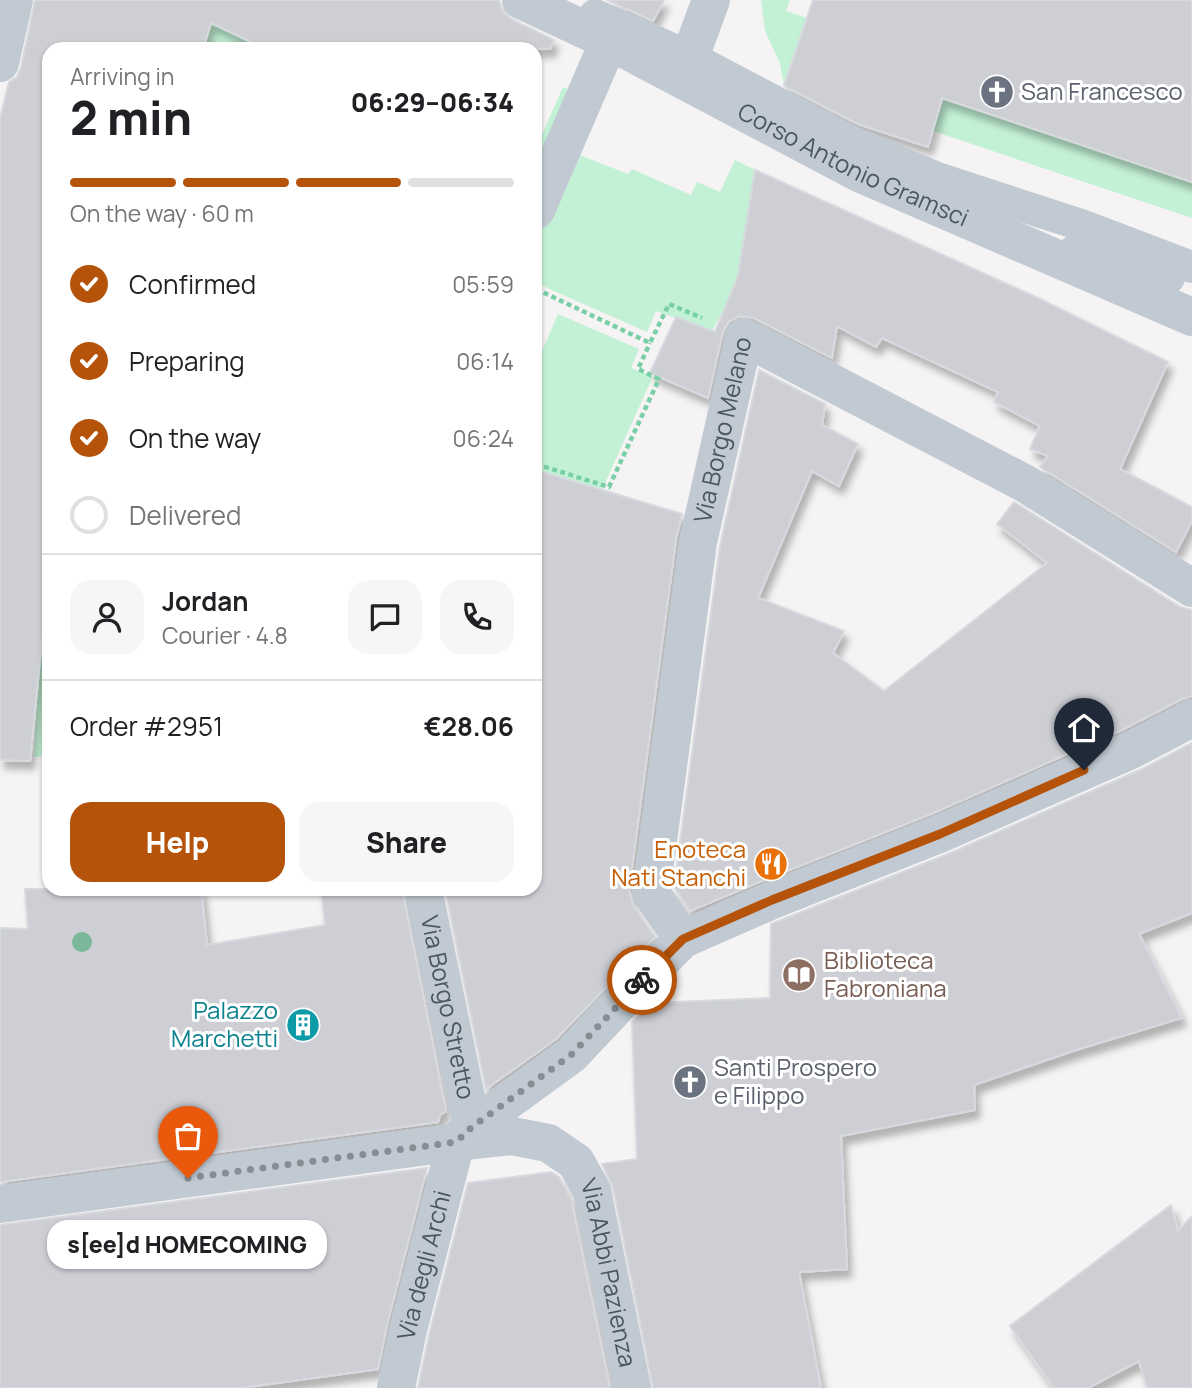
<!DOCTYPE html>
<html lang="en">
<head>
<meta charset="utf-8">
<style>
  body { margin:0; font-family:Manrope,sans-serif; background:#f6f6f6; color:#202124; height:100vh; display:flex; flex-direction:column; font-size:26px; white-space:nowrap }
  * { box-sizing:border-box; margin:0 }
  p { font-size:23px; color:#757577 }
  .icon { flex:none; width:38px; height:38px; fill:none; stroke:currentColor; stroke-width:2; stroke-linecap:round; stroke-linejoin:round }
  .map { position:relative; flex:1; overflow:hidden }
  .sheet { position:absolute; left:42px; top:42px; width:500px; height:854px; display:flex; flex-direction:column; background:#fff; border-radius:21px; box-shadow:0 2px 5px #0004 }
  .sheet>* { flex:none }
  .pin { position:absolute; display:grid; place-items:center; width:60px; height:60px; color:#fff; margin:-72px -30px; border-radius:50% 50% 50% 0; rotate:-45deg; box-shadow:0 0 7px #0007 }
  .pin .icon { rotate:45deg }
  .courier { position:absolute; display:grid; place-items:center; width:70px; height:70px; margin:-35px; border:5px solid #b45309; border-radius:50%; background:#fff; color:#222; box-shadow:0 2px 9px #0007 }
  .bubble { position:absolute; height:49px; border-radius:21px; background:#fff; box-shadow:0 2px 5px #0004; font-size:23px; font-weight:800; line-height:49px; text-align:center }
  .head em { font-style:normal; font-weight:800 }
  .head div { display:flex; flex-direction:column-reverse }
  .head { display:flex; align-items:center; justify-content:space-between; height:119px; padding:0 28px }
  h1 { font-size:46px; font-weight:800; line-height:52px }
  .bar { display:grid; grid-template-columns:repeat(4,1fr); gap:10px 7px; align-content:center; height:84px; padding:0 28px }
  .bar i { height:9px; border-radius:5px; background:#e0e0e0 }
  .bar .on { background:#b45309 }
  .bar p { grid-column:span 4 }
  .line { display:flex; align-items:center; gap:18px; padding:0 28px; border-top:2px solid #e0e0e0 }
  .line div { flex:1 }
  .round { display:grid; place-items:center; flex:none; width:74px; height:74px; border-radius:21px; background:#f6f6f6 }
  ol { padding:0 28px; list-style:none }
  li { display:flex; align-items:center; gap:21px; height:77px }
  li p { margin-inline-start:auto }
  li .icon { padding:7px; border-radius:50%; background:#b45309; color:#fff; stroke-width:4 }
  li:last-child { color:#757577 }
  li i { width:38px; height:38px; border:4px solid #e0e0e0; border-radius:50% }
  .primary-button { display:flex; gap:14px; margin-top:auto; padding:14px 28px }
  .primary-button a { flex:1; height:80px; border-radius:21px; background:#b45309; color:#fff; font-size:28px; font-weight:800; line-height:80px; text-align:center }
  .primary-button a+a { background:#f6f6f6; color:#202124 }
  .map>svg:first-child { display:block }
  .green { fill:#c3f1d5 }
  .building { fill:#cdcfd5; stroke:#d7d9de; stroke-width:2; filter:url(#shadow) }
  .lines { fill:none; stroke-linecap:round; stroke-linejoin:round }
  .path { stroke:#7ad0a6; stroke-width:4.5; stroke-dasharray:5 3.5; stroke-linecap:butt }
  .service { stroke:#c1cad2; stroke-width:32 }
  .pedestrian { stroke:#c1cad2; stroke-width:38 }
  .minor { stroke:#c1cad2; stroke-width:38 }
  .tertiary { stroke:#c1cad2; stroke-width:38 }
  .tree { fill:#7bb799 }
  .done { stroke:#868d94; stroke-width:7; stroke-dasharray:0 12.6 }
  .route { stroke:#b45309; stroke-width:9 }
  .labels { text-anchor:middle; stroke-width:6; stroke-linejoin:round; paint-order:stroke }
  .worship-label { font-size:24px; fill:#5b616d; stroke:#fff; text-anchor:start }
  .street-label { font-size:24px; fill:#4a5661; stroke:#fff }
  .food-label { font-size:24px; fill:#c56008; stroke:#fff; text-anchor:end }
  .education-label { font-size:24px; fill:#785e54; stroke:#fff; text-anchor:start }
  .culture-label { font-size:24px; fill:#0d838f; stroke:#fff; text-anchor:end }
</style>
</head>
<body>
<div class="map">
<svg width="1192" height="1388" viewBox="0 0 1192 1388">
  <defs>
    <filter id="shadow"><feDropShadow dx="4.5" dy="8" stdDeviation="3.5" flood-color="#0004"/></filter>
  </defs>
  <rect width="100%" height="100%" fill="#f5f3f3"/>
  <path class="green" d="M761 0H790L786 11 807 18 784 86 780 63 765 31Z
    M211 23 266 49H203Z
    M563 87 575 92 536 181V148Z
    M944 98 1192 182V218L933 131Z
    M577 154 628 174 632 169 691 195 697 182 720 192 735 160 772 178 747 222 738 276 725 307 712 331 656 311 647 332 536 283V241Z
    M558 314 639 349 631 368 653 376 602 490 536 470V365Z
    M47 588H49V756L34 757 38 677Z"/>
  <path class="building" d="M35 0H499L503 12 511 19 554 40 550 49H266L211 23 203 49H49V569L30 761 0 760V119L9 82 17 77 21 68Z
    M607 0H664L653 21Z
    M813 0H1192V182L942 98 928 147 858 124 784 86Z
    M755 170 1038 298 1168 362 1120 469 1192 507V521L1176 552 1040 467 1048 456 1030 449 1040 426 994 402 998 392 882 338 876 347 837 326 832 358 754 318 740 316 729 321 723 331 708 398 650 373 676 317 715 332 738 276Z
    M759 370 825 404 822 425 858 444 839 486 812 471 758 598 844 631 833 653 884 691 1047 563 997 524 1014 502 1180 607 1192 610V696L1182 699 1124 729 931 814 764 880 690 911 674 887 720 546Z
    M536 470 682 514 676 539 629 890 633 905 655 937 556 1039 486 1089 445 889H536Z
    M1192 743V913L1139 934 1182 1018 1076 1050 974 1085 975 1110 841 1136 847 1269 799 1272 821 1388H653L613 1187 602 1164 637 1159 632 1022 651 1003 770 998 771 924 948 854 1142 769Z
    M25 889H201L207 945 325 925 321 889H402L446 1111 440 1115 438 1122 0 1182V928L28 929Z
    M427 1168 387 1325 378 1369 241 1388H0V1225Z
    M551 1172 559 1177 571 1199 610 1388H418L429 1335 468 1183Z
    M1171 1205 1178 1231 1192 1216V1388H1147L1139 1361 1088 1388H1054L1010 1326Z"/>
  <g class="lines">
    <path class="path" d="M536 289 650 343 669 304 702 318
      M536 464 609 487 659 379 638 369 650 343"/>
    <path class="service" d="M595 15 690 57 850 141 937 178 1084 226 1192 267
      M1074 251 1169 278"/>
    <g class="pedestrian">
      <path d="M536 210 609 41"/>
      <path id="s1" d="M423 889 472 1127"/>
    </g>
    <g class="minor">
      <path d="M0 63 14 0"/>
      <path id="s2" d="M683 939 651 893 698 542 744 337 1026 484 1192 588"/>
      <path d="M456 1142 472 1127 571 1055 619 1004 683 939 772 900 939 834 1133 749 1192 718"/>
      <path id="s3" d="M0 1204 456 1142 512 1136 548 1143 576 1162 592 1191 632 1388"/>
      <path id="s4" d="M396 1388 408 1330 456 1142"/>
    </g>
    <g class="tertiary">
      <path id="s5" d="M521 0 609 41 859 173 1192 317"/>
      <path d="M682 79 711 0"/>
    </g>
  </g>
  <circle class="tree" cx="82" cy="942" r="10"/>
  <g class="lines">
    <path class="done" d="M188 1178 456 1142 472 1127 571 1055 642 980"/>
    <path class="route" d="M642 980 683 939 772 900 940 834 1084 770"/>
  </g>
  <defs>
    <g id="church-disc" transform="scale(1.75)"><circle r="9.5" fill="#6b7280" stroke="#fff"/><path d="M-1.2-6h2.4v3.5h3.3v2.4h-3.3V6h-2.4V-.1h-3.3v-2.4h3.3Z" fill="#fff"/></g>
    <g id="restaurant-disc" transform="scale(1.75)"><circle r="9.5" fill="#e8710a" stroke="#fff"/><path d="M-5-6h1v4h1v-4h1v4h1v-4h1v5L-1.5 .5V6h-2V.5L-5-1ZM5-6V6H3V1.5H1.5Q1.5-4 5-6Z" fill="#fff"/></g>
    <g id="library-disc" transform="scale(1.75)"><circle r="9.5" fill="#8d6e63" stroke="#fff"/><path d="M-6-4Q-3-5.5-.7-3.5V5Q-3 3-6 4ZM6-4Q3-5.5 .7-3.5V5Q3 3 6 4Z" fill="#fff"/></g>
    <g id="building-disc" transform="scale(1.75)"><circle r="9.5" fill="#0f9aa8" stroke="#fff"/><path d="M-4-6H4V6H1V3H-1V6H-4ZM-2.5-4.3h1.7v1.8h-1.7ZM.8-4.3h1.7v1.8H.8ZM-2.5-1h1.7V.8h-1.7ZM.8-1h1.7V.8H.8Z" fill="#fff"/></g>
  </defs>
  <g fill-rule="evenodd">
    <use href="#church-disc" x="997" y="92"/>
    <use href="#restaurant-disc" x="771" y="864"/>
    <use href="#library-disc" x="799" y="975"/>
    <use href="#building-disc" x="303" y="1025"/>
    <use href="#church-disc" x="690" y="1082"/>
  </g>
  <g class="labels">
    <g class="worship-label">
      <text x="1021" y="100">San Francesco</text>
      <text x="714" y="1076">Santi Prospero<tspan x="714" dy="28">e Filippo</tspan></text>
    </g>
    <g class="street-label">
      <text dy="8" stroke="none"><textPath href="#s5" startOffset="371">Corso Antonio Gramsci</textPath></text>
      <text dy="8" stroke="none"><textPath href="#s2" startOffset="525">Via Borgo Melano</textPath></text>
      <text dy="8" stroke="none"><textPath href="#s1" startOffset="121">Via Borgo Stretto</textPath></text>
      <text dy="8" stroke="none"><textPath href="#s4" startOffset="126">Via degli Archi</textPath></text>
      <text dy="8" stroke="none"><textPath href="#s3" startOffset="704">Via Abbi Pazienza</textPath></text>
    </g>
    <g class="food-label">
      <text x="746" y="858">Enoteca<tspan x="746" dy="28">Nati Stanchi</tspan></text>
    </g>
    <g class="education-label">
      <text x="824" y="969">Biblioteca<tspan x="824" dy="28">Fabroniana</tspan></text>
    </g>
    <g class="culture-label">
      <text x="278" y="1019">Palazzo<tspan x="278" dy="28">Marchetti</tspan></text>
    </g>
  </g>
</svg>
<div class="pin" style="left:188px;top:1178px;background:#ea580c"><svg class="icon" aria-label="bag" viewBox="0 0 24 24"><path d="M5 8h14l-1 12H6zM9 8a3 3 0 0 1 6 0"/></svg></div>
<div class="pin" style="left:1084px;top:770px;background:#1f2937"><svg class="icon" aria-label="home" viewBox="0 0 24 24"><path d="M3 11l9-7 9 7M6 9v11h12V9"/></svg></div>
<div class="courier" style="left:642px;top:980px"><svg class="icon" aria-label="bike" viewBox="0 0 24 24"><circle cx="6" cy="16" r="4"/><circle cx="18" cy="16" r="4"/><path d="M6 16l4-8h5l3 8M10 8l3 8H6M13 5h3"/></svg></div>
<div class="bubble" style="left:47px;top:1220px;width:280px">s[ee]d HOMECOMING</div>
<section class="sheet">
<div class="head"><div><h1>2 min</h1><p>Arriving in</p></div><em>06:29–06:34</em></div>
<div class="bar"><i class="on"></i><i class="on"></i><i class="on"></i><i></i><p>On the way · 60 m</p></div>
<ol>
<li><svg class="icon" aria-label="check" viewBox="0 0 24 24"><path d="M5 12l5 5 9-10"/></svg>Confirmed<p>05:59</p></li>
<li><svg class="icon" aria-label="check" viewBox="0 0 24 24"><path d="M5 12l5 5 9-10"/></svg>Preparing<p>06:14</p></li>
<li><svg class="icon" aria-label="check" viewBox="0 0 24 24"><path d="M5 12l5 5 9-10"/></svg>On the way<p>06:24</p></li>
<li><i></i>Delivered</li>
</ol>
<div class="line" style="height:126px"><a class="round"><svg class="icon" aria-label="person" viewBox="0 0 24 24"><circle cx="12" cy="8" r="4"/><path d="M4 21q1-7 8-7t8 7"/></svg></a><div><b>Jordan</b><p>Courier · 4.8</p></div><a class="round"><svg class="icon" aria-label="chat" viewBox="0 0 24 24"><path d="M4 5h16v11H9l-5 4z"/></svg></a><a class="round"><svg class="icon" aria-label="phone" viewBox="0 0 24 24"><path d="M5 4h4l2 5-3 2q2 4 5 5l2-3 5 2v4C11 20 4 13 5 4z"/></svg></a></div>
<div class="line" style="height:91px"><div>Order #2951</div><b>€28.06</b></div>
<div class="primary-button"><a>Help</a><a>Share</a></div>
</section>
</div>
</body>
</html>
